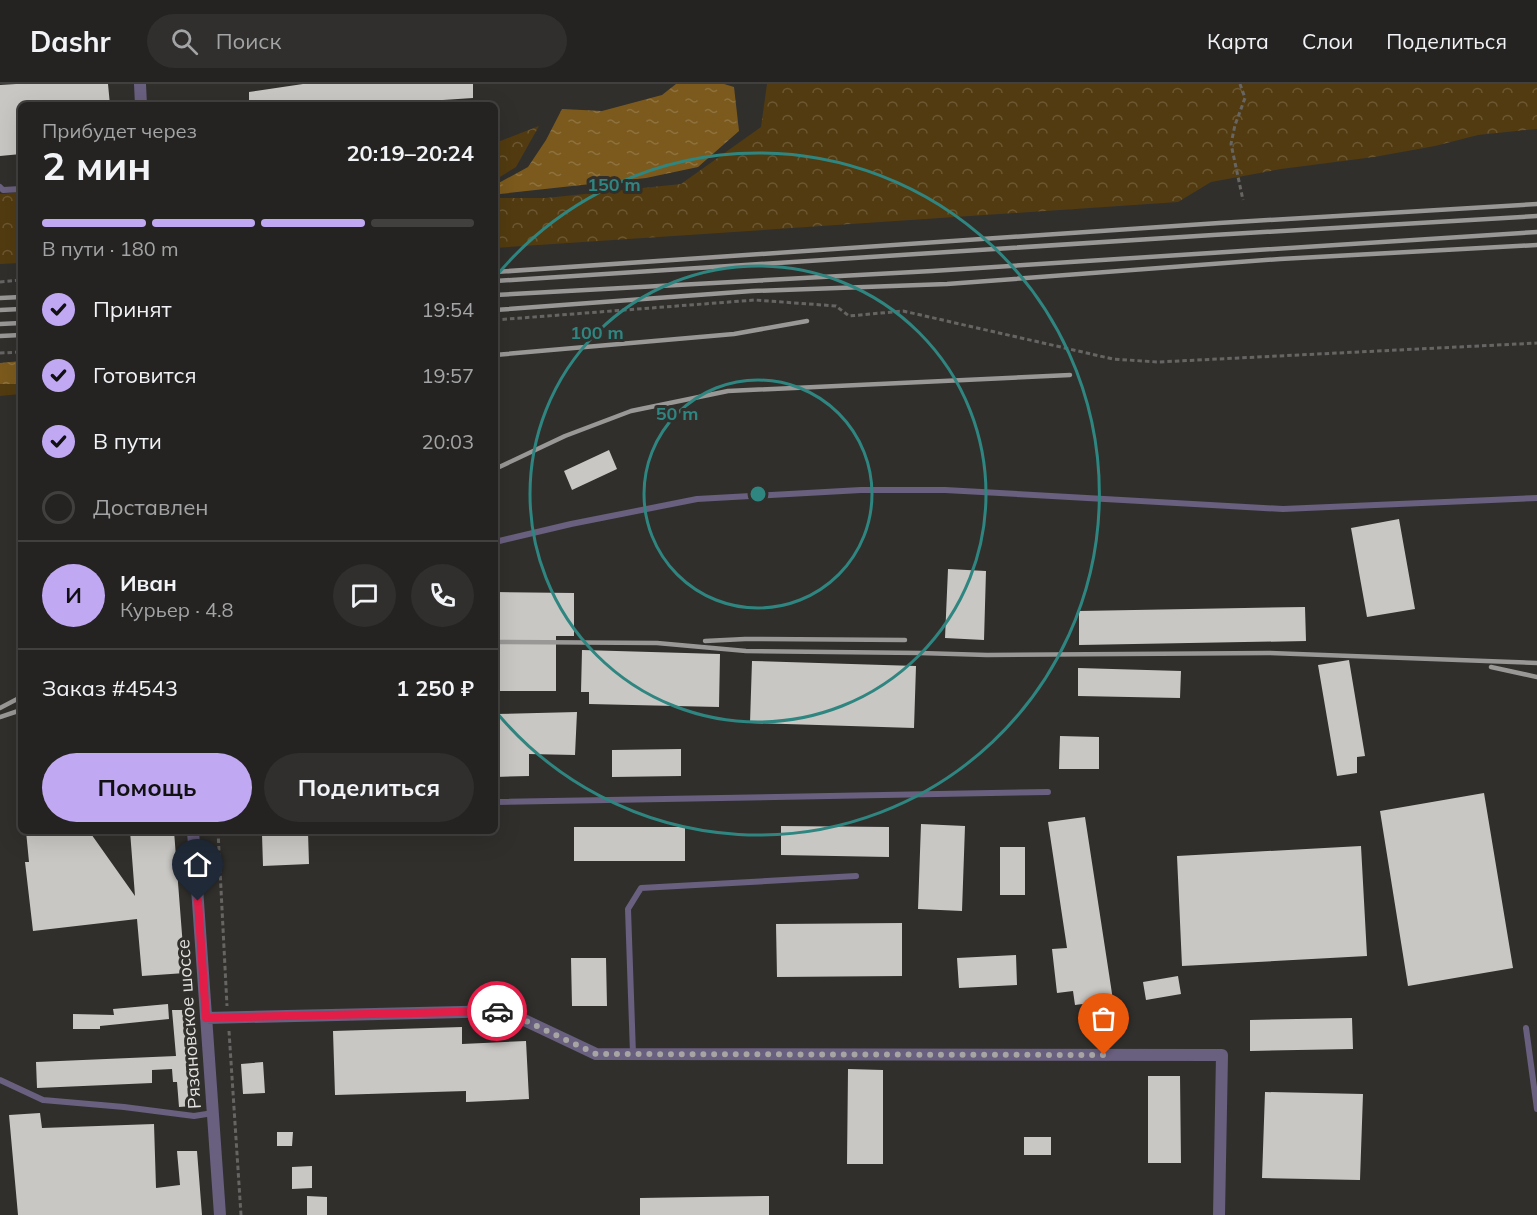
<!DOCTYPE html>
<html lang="ru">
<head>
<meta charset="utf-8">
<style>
  body { margin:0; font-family:Mulish,sans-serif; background:#302f2e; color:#f1f3f6; height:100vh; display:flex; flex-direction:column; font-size:22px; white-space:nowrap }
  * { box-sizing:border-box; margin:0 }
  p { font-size:20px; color:#a3a4a5 }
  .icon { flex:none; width:33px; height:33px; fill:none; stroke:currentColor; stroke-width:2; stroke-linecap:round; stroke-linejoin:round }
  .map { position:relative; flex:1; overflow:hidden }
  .side { position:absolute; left:18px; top:18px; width:480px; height:732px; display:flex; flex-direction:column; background:#242321; border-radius:9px; box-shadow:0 6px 24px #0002,0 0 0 2px #41403f }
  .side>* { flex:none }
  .pin { position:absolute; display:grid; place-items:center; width:51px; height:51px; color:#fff; margin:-62px -26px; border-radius:50% 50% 50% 0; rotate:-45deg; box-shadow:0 0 6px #0007 }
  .pin .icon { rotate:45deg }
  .courier { position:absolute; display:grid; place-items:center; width:60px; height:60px; margin:-30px; border:4px solid #e11d48; border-radius:50%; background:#fff; color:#222; box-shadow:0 2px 8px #0007 }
  .overview em { font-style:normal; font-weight:700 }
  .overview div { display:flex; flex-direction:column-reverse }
  .overview { display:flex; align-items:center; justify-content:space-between; height:102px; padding:0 24px }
  h1 { font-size:39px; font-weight:700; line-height:45px }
  .bar { display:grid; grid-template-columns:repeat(4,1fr); gap:9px 6px; align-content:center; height:72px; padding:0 24px }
  .bar i { height:8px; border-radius:4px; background:#41403f }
  .bar .on { background:#c1a8f3 }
  .bar p { grid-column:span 4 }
  .line { display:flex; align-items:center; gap:15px; padding:0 24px; border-top:2px solid #41403f }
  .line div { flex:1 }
  .round { display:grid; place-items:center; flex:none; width:63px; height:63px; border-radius:32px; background:#302f2e }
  ol { padding:0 24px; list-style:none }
  li { display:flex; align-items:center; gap:18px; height:66px }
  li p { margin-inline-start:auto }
  li .icon { padding:6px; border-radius:50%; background:#c1a8f3; color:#111; stroke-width:4 }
  li:last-child { color:#a3a4a5 }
  li i { width:33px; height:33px; border:3px solid #41403f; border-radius:50% }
  .primary-button { display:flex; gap:12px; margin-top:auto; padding:12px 24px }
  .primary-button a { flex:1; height:69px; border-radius:36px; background:#c1a8f3; color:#111; font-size:24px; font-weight:700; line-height:69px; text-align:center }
  .primary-button a+a { background:#302f2e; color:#f1f3f6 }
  header { display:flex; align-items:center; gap:36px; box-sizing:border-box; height:84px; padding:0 30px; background:#242321; border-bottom:2px solid #41403f }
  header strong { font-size:28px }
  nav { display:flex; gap:33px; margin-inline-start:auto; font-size:21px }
  .search { width:420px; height:54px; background:#302f2e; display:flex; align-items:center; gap:15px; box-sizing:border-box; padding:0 21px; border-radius:33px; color:#a3a4a5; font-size:22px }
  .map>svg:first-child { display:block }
  .green { fill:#523b10 }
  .forest { fill:url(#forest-crowns) }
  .water { fill:url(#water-ripples) }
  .building { fill:#c9c7c3 }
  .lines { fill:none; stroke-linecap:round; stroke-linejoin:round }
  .path { stroke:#666563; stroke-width:3; stroke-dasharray:4.5 3; stroke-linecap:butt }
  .service { stroke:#695f7e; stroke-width:6 }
  .minor { stroke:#695f7e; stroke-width:12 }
  .rail { stroke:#999896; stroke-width:4.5 }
  .done { stroke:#a6a5a3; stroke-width:6; stroke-dasharray:0 10.8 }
  .route { stroke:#e11d48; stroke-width:8 }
  .ring { fill:none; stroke:#2f8680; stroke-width:3 }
  .labels { text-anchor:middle; stroke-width:6; stroke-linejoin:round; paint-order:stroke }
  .street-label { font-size:18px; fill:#e5e4e3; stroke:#302f2c }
  .centre { fill:#2f8680; stroke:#302f2c; stroke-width:3 }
  .ring-label { font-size:18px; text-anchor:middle; font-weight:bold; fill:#2f8680; stroke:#302f2c; stroke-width:6; stroke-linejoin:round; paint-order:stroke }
</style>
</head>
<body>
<header>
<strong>Dashr</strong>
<div class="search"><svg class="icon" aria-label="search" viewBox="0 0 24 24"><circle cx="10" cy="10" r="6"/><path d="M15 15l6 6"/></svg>Поиск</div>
<nav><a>Карта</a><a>Слои</a><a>Поделиться</a></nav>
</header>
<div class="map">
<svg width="1537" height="1131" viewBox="0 0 1537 1131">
  <defs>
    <pattern id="forest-crowns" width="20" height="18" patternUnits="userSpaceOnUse" patternTransform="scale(1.5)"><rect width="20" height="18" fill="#523b10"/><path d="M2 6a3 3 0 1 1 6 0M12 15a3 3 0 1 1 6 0" fill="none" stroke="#6b5733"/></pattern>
    <pattern id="water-ripples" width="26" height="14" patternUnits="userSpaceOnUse" patternTransform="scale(1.5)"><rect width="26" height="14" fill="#7c5a1d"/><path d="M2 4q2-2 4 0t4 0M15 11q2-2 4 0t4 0" fill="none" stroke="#8e723e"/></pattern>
  </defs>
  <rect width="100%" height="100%" fill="#302f2c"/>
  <path class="green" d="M21 280V310L0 312V282Z"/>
  <path class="forest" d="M767 0H1537V45L1478 51 1435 62 1374 73 1281 85 1211 98 1178 118 495 164V114H546L681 100 761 43Z
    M539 42 516 83 495 96V59Z
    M21 108V179L0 180V110Z"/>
  <path class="water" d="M676 0H724L734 3 739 47 698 83 646 94 500 110 495 101 528 83 546 56 562 25 602 27 662 11Z
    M21 277V300H0V279Z"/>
  <path class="building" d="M16 0H108L110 21H21V70L0 72V1Z
    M303 0H473V14L367 21H249V8Z
    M609 366 617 385 572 406 564 387Z
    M1399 435 1415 525 1367 533 1351 444Z
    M948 485 986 487 984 556 945 554Z
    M495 508 574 509V552H556V607H495Z
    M1305 523 1306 557 1079 561V527Z
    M582 566 720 570 719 623 589 620V608H581Z
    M1349 576 1365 672 1357 673V689L1337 692 1318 581Z
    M752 577 916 582 914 644 750 639Z
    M1078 584 1181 587 1180 614 1078 612Z
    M577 628 575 671 529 670V692L495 693V630Z
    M1060 652 1099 653V685H1059Z
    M681 665V692L612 693V666Z
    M1484 709 1513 884 1408 902 1380 727Z
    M1085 733 1113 916 1075 921 1073 907 1057 909 1052 865 1067 864 1048 738Z
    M921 740 965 742 962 827 918 825Z
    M781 742 889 743V773L781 771Z
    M574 743H685V777H574Z
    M26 747H89L135 812 130 747H174L185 889 142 892 137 835 33 847 25 778H29Z
    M308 748 309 780 263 782 262 750Z
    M1361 762 1367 872 1182 882 1177 772Z
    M1000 763H1025V811H1000Z
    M902 839V892L777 893 776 840Z
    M1016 871 1017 901 959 904 957 874Z
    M571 874H606L607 922H572Z
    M1178 892 1181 910 1146 916 1143 898Z
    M168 920 169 935 100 942V945H73V930L114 931 113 925Z
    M172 926H185L192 1022 179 1023 177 998H173L172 985 152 986V999L37 1004 36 978 176 972Z
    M1352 934 1353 965 1250 967V936Z
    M462 943V960L526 957 529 1015 466 1018V1007L335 1011 333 947Z
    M263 978 265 1009 243 1010 241 980Z
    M848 985 883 986V1080H847Z
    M1148 992H1180L1181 1079H1148Z
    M1265 1008 1363 1010 1360 1096 1262 1094Z
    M40 1029 42 1044 154 1040 156 1104 180 1101 177 1067H197L202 1131H18L9 1031Z
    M277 1048H293L292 1062H277Z
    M1024 1053H1051V1071H1024Z
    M312 1082V1104L292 1105V1083Z
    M307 1112 327 1113V1131H307Z
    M769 1112V1131H640V1114Z"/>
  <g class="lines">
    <path class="path" d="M1240 0 1245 14 1235 41 1231 60 1243 116
      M0 198 21 196
      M495 236 755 216 836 222 849 232 903 227 1113 275 1158 278 1537 259
      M0 269 21 268
      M218 747 227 922
      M229 947 241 1131"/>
    <path class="service" d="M0 103 3 106 21 105
      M495 458 571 440 697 415 861 406H945L1283 425 1537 414
      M495 718 1048 708
      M1526 944 1537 1025
      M633 970 628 825 641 804 856 792
      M0 996 43 1016 124 1023 194 1032 213 1029"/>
    <path class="minor" d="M140 0 141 21
      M193 747 220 1131
      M206 934 505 927 596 970 1222 971 1219 1131"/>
    <path class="rail" d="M495 188 1219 139 1537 120
      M495 197 1213 151 1537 132
      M495 211 932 187 1537 148
      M0 214 21 213
      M0 226 21 225
      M495 226 752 207 947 200 1280 175 1537 161
      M0 240 21 239
      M0 252 21 251
      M495 271 734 250 807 237
      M495 385 565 352 631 327 728 307 1070 291
      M705 557 745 555 905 556
      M495 558 657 559 746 567 920 569 987 571 1269 569 1537 579
      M1491 583 1537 593
      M0 624 21 613
      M0 633 21 626"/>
  </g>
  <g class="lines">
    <path class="done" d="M497 927H505L596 970 1104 971"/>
    <path class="route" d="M198 817 206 934 497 927"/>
  </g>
  <g class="ring">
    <circle cx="758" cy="410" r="114"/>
    <circle cx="758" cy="410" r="228"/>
    <path d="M497 191A341 341 0 1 1 497 629"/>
  </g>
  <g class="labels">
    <g class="street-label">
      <text transform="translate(189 940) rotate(-94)" y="6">Рязановское шоссе</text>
    </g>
  </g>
  <circle cx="758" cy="410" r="9" class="centre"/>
  <g class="ring-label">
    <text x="614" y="107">150 m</text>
    <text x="597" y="255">100 m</text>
    <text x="677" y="336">50 m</text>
  </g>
</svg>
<div class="pin" style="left:1104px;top:971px;background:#ea580c"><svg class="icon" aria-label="bag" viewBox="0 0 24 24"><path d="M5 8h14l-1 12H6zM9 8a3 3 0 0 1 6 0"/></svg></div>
<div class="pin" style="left:198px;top:817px;background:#1f2937"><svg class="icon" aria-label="home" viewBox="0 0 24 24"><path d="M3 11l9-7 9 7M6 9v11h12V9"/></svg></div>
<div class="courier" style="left:497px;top:927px"><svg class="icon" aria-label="car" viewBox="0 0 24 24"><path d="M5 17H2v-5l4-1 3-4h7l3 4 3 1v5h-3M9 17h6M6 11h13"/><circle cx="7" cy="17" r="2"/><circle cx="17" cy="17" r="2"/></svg></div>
<section class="side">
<div class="overview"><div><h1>2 мин</h1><p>Прибудет через</p></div><em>20:19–20:24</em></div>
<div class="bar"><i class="on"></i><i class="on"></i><i class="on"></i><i></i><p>В пути · 180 m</p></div>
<ol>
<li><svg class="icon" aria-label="check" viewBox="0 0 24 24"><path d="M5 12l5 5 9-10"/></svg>Принят<p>19:54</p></li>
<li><svg class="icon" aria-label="check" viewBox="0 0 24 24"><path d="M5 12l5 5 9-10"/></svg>Готовится<p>19:57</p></li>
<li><svg class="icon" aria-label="check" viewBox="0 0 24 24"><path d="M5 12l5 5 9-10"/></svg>В пути<p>20:03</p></li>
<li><i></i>Доставлен</li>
</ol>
<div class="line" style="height:108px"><b class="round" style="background:#c1a8f3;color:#111">И</b><div><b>Иван</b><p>Курьер · 4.8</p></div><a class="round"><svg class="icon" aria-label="chat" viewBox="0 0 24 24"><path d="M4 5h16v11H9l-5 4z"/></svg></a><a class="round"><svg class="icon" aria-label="phone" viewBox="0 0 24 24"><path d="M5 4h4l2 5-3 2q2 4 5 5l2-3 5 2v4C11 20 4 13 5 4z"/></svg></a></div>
<div class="line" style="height:78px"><div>Заказ #4543</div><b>1 250 ₽</b></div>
<div class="primary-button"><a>Помощь</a><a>Поделиться</a></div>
</section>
</div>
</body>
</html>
